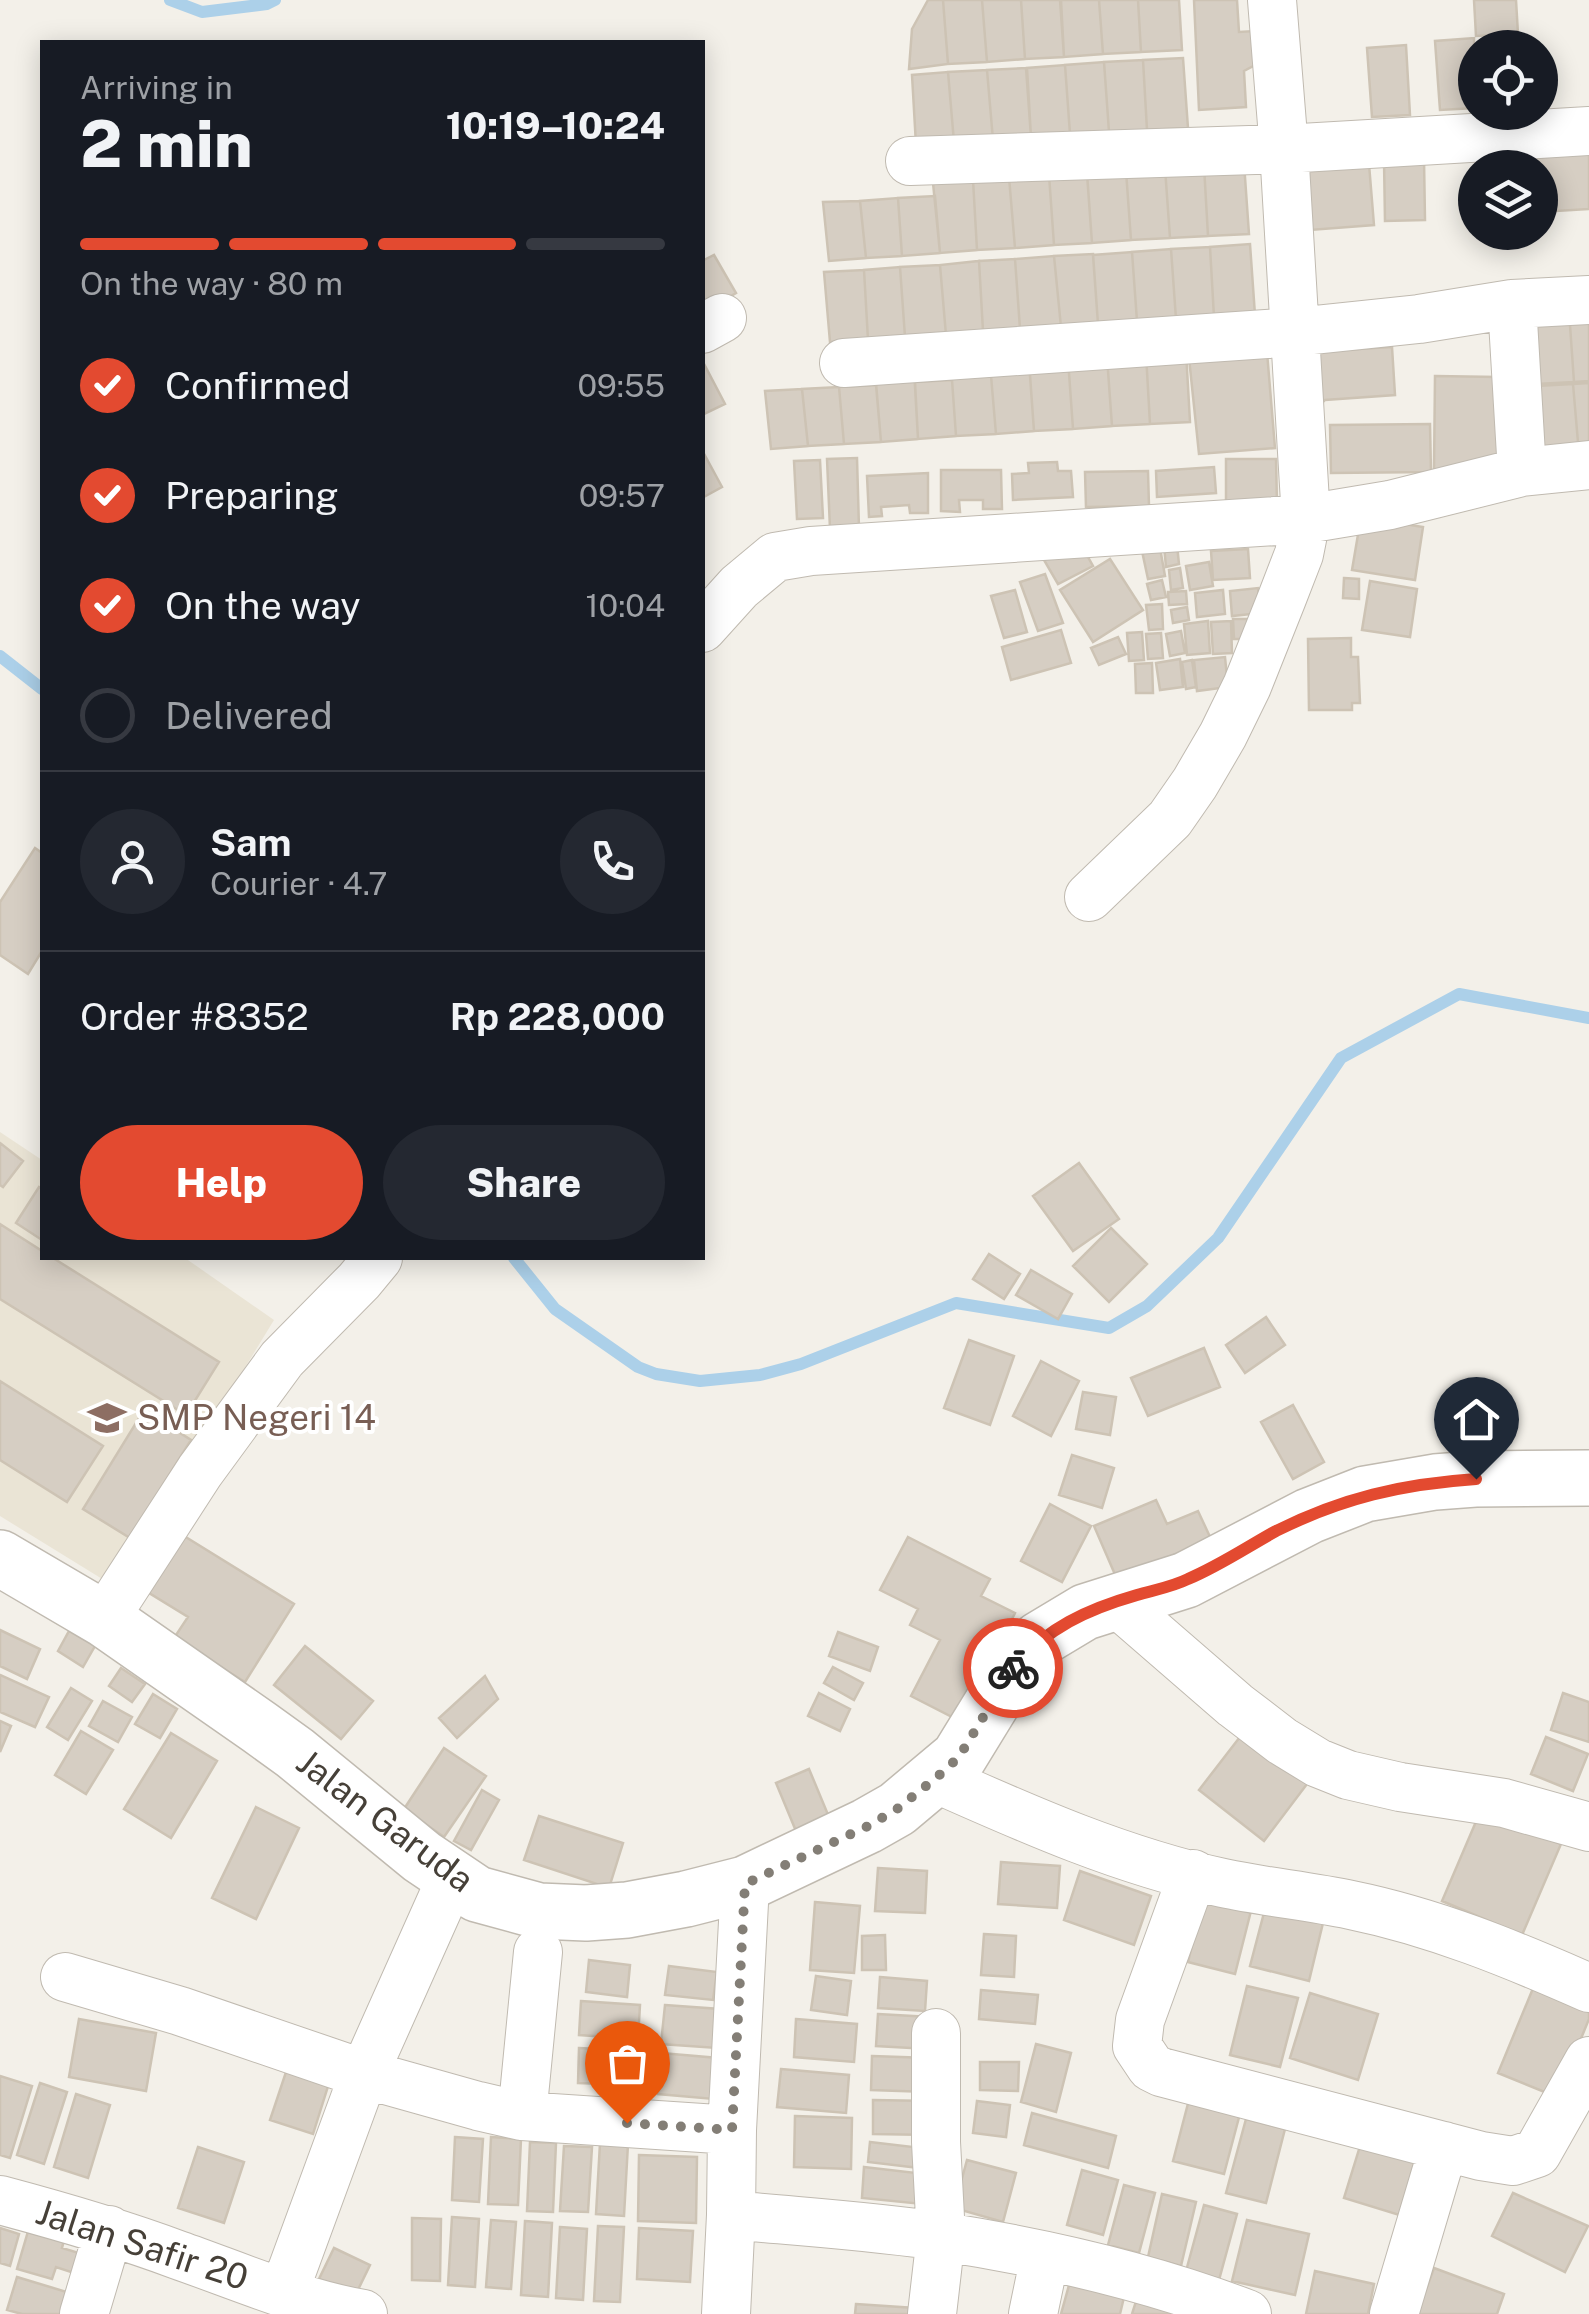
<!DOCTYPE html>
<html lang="en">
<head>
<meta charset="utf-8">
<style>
  body { margin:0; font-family:"Public Sans",sans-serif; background:#242831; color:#f1f3f6; height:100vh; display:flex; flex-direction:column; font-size:38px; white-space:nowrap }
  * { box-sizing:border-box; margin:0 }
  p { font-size:32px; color:#9ea1a6 }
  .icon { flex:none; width:55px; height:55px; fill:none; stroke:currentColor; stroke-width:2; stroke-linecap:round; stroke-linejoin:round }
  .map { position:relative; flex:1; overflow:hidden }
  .drawer { position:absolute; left:40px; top:40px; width:665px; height:1220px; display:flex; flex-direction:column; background:#171b24; border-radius:0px; box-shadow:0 5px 25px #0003 }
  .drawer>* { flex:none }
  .fabs { position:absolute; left:1458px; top:30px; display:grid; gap:20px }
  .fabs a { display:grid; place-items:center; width:100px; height:100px; border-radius:50%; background:#171b24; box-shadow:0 5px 25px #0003; font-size:50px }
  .pin { position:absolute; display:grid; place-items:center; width:85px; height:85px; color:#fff; margin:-102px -42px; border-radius:50% 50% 50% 0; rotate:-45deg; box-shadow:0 0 10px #0007 }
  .pin .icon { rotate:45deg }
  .courier { position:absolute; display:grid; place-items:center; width:100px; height:100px; margin:-50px; border:8px solid #e34a30; border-radius:50%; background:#fff; color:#222; box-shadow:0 2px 12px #0007 }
  .overview em { font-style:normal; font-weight:800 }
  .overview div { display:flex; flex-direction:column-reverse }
  .overview { display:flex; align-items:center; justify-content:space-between; height:170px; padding:0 40px }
  h1 { font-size:65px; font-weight:800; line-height:75px }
  .bar { display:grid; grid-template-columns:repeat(4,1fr); gap:15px 10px; align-content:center; height:120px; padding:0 40px }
  .bar i { height:12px; border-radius:8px; background:#363941 }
  .bar .current { background:#e34a30 }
  .bar p { grid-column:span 4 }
  .line { display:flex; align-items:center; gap:25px; padding:0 40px; border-top:2px solid #363941 }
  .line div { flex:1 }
  .round { display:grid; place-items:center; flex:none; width:105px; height:105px; border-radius:52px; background:#242831 }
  ol { padding:0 40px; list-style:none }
  li { display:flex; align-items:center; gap:30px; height:110px }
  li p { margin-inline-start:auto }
  li .icon { padding:10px; border-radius:50%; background:#e34a30; color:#fff; stroke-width:4 }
  li:last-child { color:#9ea1a6 }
  li i { width:55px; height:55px; border:5px solid #363941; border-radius:50% }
  .button { display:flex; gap:20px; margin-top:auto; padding:20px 40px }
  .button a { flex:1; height:115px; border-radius:60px; background:#e34a30; color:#fff; font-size:40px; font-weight:800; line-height:115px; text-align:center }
  .button a+a { background:#242831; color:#f1f3f6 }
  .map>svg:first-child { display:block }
  .education { fill:#eae4d5 }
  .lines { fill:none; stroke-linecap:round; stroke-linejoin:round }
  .stream { stroke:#acd0e9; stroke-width:12 }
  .building { fill:#d6cec3; stroke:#cdc3b4; stroke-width:2.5 }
  .minor-casing { stroke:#c0bab0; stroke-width:50 }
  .tertiary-casing { stroke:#c0bab0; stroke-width:58 }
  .minor { stroke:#fff; stroke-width:48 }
  .tertiary { stroke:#fff; stroke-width:55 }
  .done { stroke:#837e76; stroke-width:10; stroke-dasharray:0 18 }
  .route { stroke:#e34a30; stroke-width:12 }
  .labels { text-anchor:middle; stroke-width:8; stroke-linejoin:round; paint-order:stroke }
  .education-label { font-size:35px; fill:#785e54; stroke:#fff; text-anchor:start }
  .street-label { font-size:35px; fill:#464038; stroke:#fff }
</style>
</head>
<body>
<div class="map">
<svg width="1589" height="2314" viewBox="0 0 1589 2314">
  <rect width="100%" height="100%" fill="#f3f0e9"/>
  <path class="education" d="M0 1132 42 1160V1258H185L274 1320 112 1585 0 1516Z"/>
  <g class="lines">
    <path class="stream" d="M170 0 202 12 267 4 275 0
      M0 656 42 689
      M514 1258 555 1309 638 1367 656 1374 700 1381 760 1375 801 1364 956 1303 1109 1328 1147 1306 1218 1238 1341 1058 1459 994 1589 1018"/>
  </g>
  <path class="building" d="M928 0H943L948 64 909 69 912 29Z
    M943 0H982L987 62 948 64Z
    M982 0H1021L1025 59 987 62Z
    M1021 0H1060L1064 57 1025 59Z
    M1099 0 1103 54 1064 57 1061 0Z
    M1099 0H1138L1141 52 1103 54Z
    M1138 0H1179L1182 50 1141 52Z
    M1194 0H1237L1239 32 1255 31 1257 64 1244 71 1246 107 1199 110Z
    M1474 0H1516L1518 34 1476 36Z
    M1474 38 1475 108 1440 110 1435 41Z
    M1406 45 1410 115 1372 117 1367 48Z
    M1183 58 1188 128 1147 130 1143 60Z
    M1143 60 1147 130 1109 132 1104 62Z
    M1104 62 1109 132 1070 134 1065 65Z
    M1065 65 1070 134 1031 137 1027 68Z
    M1026 68 1031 137 993 140 987 70Z
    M987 70 993 140 954 142 948 72Z
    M948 72 954 142 916 145 912 75Z
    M1589 143V209L1540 212V168H1515L1514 150Z
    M1424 159 1425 220 1385 221 1384 160Z
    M1244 163 1249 234 1208 236 1204 166Z
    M1369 164 1374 225 1297 231 1292 169Z
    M1204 166 1208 236 1170 238 1165 168Z
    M1165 168 1170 238 1131 240 1126 171Z
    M1126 171 1131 240 1092 243 1087 174Z
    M1087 173 1092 243 1054 245 1049 175Z
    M1049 175 1054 245 1015 248 1009 177Z
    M1009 177 1015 248 977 250 973 180Z
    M973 180 977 250 940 253 933 183Z
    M935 196 940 253 902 256 898 198Z
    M898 198 902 256 866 258 860 201Z
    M860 201 866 258 829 261 823 202Z
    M1250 244 1255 315 1214 317 1210 247Z
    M1210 247 1214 317 1176 319 1171 249Z
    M1171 249 1176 319 1137 321 1132 252Z
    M1132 252 1137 321 1098 324 1093 255Z
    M1093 254 1098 324 1061 327 1054 256Z
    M714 255 736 293 705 311 702 306V261Z
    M1054 256 1061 327 1020 329 1015 259Z
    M1015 259 1020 329 983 331 979 261Z
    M979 261 983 331 946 335 940 265Z
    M940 265 946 335 905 337 900 267Z
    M900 267 905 337 868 340 864 270Z
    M864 270 868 340 830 342 824 272Z
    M1589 310V381L1574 382 1569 311Z
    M1569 311 1574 382 1536 384 1532 313Z
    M1300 337 1324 351 1392 347 1395 395 1325 400 1311 415Z
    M1186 351 1190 422 1150 424 1146 354Z
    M1267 352 1275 448 1199 454 1189 358Z
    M1146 354 1150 424 1112 426 1107 357Z
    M1107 357 1112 426 1073 429 1068 359Z
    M1068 359 1073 429 1034 431 1029 362Z
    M702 360 725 404 702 415Z
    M1029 361 1034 431 996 434 990 364Z
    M990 364 996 434 956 436 951 366Z
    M914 369 918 439 881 442 875 371Z
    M1435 376 1498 377 1505 471 1434 469Z
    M952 380 956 436 918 439 915 382Z
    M1589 383V453L1579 454 1573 384Z
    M1573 384 1579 454 1540 457 1536 386Z
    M876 385 881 442 844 444 839 387Z
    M839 387 844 444 808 446 802 389Z
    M802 389 808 446 771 449 765 391Z
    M1430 424 1431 472 1331 473 1330 425Z
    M702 450 722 487 702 498Z
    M857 458 859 528 830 529 827 459Z
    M1226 459H1276L1277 503 1226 504Z
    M820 460 823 518 797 519 794 461Z
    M1057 462 1058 471H1071L1073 497 1013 500 1012 474 1029 473 1028 463Z
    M1214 467 1216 493 1157 497 1156 471Z
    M941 470H1001L1002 509H983V500H959L960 512 941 511Z
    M1148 471 1149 506 1086 507 1085 472Z
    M928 473V513H910L909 505 881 507 882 516 869 517 867 476Z
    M1361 517 1423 527 1415 580 1352 570Z
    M1079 541 1093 566 1058 584 1044 560Z
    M1177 545 1179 564 1166 567 1164 546Z
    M1160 548 1165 576 1148 579 1142 551Z
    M1248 549 1250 578 1213 580 1211 551Z
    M1110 559 1143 610 1093 642 1060 590Z
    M1209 562 1213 586 1190 590 1186 566Z
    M1180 568 1183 588 1171 590 1169 570Z
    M1045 574 1063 623 1038 631 1020 582Z
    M1344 578 1359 579V599L1343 598Z
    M1162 580 1166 597 1151 600 1147 584Z
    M1370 581 1417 589 1410 637 1362 630Z
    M1258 588 1261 613 1232 616 1230 591Z
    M1015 590 1027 632 1004 638 991 596Z
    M1223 590 1225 614 1197 617 1195 593Z
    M1186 591 1187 604 1169 605 1168 592Z
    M1162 604 1163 629 1149 630 1146 605Z
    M1187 607 1189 620 1173 623 1171 610Z
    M1233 619H1251V639H1234Z
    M1208 621 1210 653 1187 655 1184 624Z
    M1231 621 1232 653 1213 654 1211 622Z
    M1061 630 1071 663 1011 680 1002 647Z
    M1181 631 1185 653 1170 656 1166 634Z
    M1142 632 1144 660 1129 661 1127 633Z
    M1161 633 1163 658 1148 659 1146 634Z
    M1118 637 1126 654 1099 665 1091 648Z
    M1351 638V657H1358L1360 703H1352V710H1309L1308 639Z
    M1225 657 1228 687 1197 691 1194 660Z
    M1180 659 1183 687 1160 690 1156 663Z
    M1192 660 1196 687 1186 689 1182 662Z
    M1152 663 1153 693H1136L1135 664Z
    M35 848 42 853V951L28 974 0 955V902Z
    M0 1143 23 1161 3 1187 0 1185Z
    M1079 1163 1119 1219 1073 1251 1033 1196Z
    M39 1187 42 1189V1240L16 1223Z
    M0 1224 42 1251V1258H53L219 1362 186 1415 0 1299Z
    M1111 1228 1147 1264 1109 1302 1073 1266Z
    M989 1254 1020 1274 1004 1299 973 1279Z
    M1031 1270 1072 1294 1058 1319 1016 1295Z
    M1266 1317 1285 1345 1245 1373 1226 1345Z
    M969 1340 1014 1356 990 1425 944 1408Z
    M1204 1348 1220 1387 1148 1416 1131 1378Z
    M1041 1361 1079 1381 1051 1436 1013 1416Z
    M0 1381 103 1446 67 1502 0 1460Z
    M1083 1392 1116 1397 1110 1435 1076 1429Z
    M1293 1405 1324 1462 1293 1479 1261 1422Z
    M144 1410 191 1440 130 1538 83 1509Z
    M1072 1455 1114 1468 1102 1508 1059 1495Z
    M1156 1500 1167 1524 1198 1511 1211 1539 1117 1579 1094 1526Z
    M1050 1504 1091 1526 1062 1582 1021 1561Z
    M176 1531 294 1604 245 1682 174 1638 188 1617 141 1588Z
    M908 1537 990 1579 981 1596 1015 1613 960 1721 911 1696 940 1640 910 1625 918 1609 880 1590Z
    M0 1630 40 1649 27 1679 0 1666Z
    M69 1631 95 1646 83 1667 58 1651Z
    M838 1632 878 1647 870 1671 829 1656Z
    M305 1646 373 1701 341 1739 274 1685Z
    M833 1667 863 1683 854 1700 824 1683Z
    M121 1668 145 1684 132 1702 109 1686Z
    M0 1675 49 1697 35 1727 0 1712Z
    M485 1676 498 1699 457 1738 439 1718Z
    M71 1688 92 1701 68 1740 47 1727Z
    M819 1693 850 1709 840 1731 808 1716Z
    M1563 1693 1589 1702V1742L1551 1730Z
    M153 1694 177 1709 160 1738 135 1724Z
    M103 1701 132 1717 118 1742 89 1726Z
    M0 1721 11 1726 0 1752Z
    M81 1731 113 1750 86 1794 55 1775Z
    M171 1733 217 1761 171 1838 124 1809Z
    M1243 1733 1307 1784 1264 1841 1199 1790Z
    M1546 1737 1588 1754 1573 1791 1531 1774Z
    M444 1748 486 1776 444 1837 404 1809Z
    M809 1769 829 1817 796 1831 776 1783Z
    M482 1790 499 1800 471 1850 454 1841Z
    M256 1807 299 1828 256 1919 212 1898Z
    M1481 1810 1561 1844 1522 1935 1442 1901Z
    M539 1816 623 1843 609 1888 524 1860Z
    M1001 1862 1060 1866 1057 1908 998 1904Z
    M878 1868 927 1871 925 1913 875 1911Z
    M1080 1871 1151 1896 1134 1945 1064 1920Z
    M1204 1895 1252 1907 1235 1974 1188 1962Z
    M815 1902 860 1906 854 1973 810 1970Z
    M1265 1909 1323 1923 1309 1981 1250 1966Z
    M984 1934 1016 1936 1014 1977 981 1975Z
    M885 1935 886 1970H862V1936Z
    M589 1960 630 1965 627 1997 586 1992Z
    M669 1966 717 1972 713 2000 665 1995Z
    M816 1976 851 1981 847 2015 811 2010Z
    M880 1977 927 1981 925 2011 878 2008Z
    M1247 1986 1298 1998 1280 2067 1230 2055Z
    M1534 1986 1589 2009V2019L1557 2097 1498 2073Z
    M981 1990 1038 1995 1035 2024 979 2019Z
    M1310 1993 1378 2014 1358 2080 1290 2058Z
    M581 2001 640 2005 638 2039 579 2035Z
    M665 2005 720 2009 717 2048 661 2044Z
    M878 2014 930 2017 928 2049 876 2046Z
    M79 2019 156 2033 146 2091 69 2077Z
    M796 2019 857 2024 854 2062 794 2057Z
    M1036 2044 1071 2053 1056 2112 1021 2102Z
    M579 2048 635 2051 633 2085 578 2083Z
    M661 2053 718 2058 714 2099 658 2094Z
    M872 2056 929 2058 928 2092 871 2090Z
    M980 2062H1019L1018 2091 980 2090Z
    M287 2069 329 2083 313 2134 270 2120Z
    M781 2069 849 2075 846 2113 777 2107Z
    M0 2076 32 2086 10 2158 0 2155Z
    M40 2083 67 2092 44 2164 17 2155Z
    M1191 2092 1242 2106 1224 2174 1173 2161Z
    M76 2094 110 2105 88 2178 54 2167Z
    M873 2100 932 2101 931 2135 873 2134Z
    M977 2101 1010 2105 1006 2137 973 2133Z
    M1032 2113 1116 2136 1108 2168 1024 2145Z
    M795 2116 852 2118 851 2169 794 2167Z
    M1246 2119 1285 2129 1266 2203 1226 2193Z
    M455 2137 483 2139 479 2202 452 2200Z
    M491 2137 521 2139 518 2205 488 2204Z
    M530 2142 556 2143 553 2212 527 2211Z
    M870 2142 930 2149 928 2169 868 2162Z
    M600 2143 628 2144 624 2216 596 2214Z
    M1361 2143 1425 2163 1409 2218 1344 2198Z
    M564 2146 592 2147 588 2212 560 2211Z
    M198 2147 244 2162 224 2223 178 2208Z
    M639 2155 697 2157 696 2223 638 2221Z
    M967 2160 1016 2173 1003 2222 954 2208Z
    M864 2167 925 2174 922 2204 862 2198Z
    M1082 2170 1118 2180 1103 2235 1067 2225Z
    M1124 2185 1155 2193 1139 2253 1108 2245Z
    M1513 2193 1588 2226 1565 2272 1492 2236Z
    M1162 2194 1196 2202 1181 2266 1148 2257Z
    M1204 2205 1237 2214 1219 2280 1186 2271Z
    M34 2211 69 2222 62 2248 92 2257 86 2277 56 2267 52 2279 17 2269Z
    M452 2217 479 2219 475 2287 448 2285Z
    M412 2218 441 2219 440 2281 412 2280Z
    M491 2220 516 2222 511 2289 486 2287Z
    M1247 2220 1309 2234 1295 2295 1232 2281Z
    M525 2221 552 2223 548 2297 521 2295Z
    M598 2226 624 2227 620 2302 594 2301Z
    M560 2227 587 2229 583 2300 556 2298Z
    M0 2228 19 2234 10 2266 0 2263Z
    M639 2228 693 2231 690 2282 637 2279Z
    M334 2248 370 2265 355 2296 319 2279Z
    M1434 2268 1504 2294 1497 2314H1417Z
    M1315 2271 1374 2284 1368 2314H1306Z
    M17 2277 70 2293 64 2314H22L7 2310Z
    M1071 2278 1125 2293 1120 2314H1061Z
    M1138 2295 1192 2314H1132Z
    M856 2304 915 2308V2314H855Z"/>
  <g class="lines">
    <g class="minor-casing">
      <path id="minor" d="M910 161 1284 149 1589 131
        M1512 304 1522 472
        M702 329 722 318
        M844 363 1295 332 1419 319 1512 304 1589 300
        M702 628 739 587 775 557 811 551 1306 519 1390 505 1522 472 1589 465
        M1089 897 1170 819 1195 783 1223 735 1247 686 1282 598 1299 554 1306 519 1284 149 1272 0
        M1115 1601 1235 1705 1282 1741 1318 1763 1348 1775 1400 1787 1504 1803 1589 1827
        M104 1619 200 1471 282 1359 359 1281 378 1258
        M935 1778C1029 1820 1122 1861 1223 1883 1265 1892 1309 1896 1351 1905 1434 1922 1512 1954 1589 1988
        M1193 1874 1140 2020 1137 2046 1151 2067 1161 2072 1481 2156 1513 2161 1537 2153 1589 2061
        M65 1977 180 2011 364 2074 478 2106 522 2116 732 2130
        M522 2116 538 1952
        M0 2200C60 2216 119 2233 178 2255 238 2276 300 2303 363 2314
        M731 2215C801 2222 874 2226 944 2237 1046 2253 1150 2277 1247 2314
        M284 2292 364 2074 452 1877
        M84 2314 109 2230
        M726 2314 731 2215 732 2130 745 1884
        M932 2314 941 2236 936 2142V2033
        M1033 2314 1045 2256
        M1394 2314 1444 2146"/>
    </g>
    <g class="tertiary-casing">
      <path id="tertiary" d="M0 1558 104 1619 259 1727 295 1753 422 1857 477 1894 539 1911 586 1913 627 1910 686 1899 745 1884 867 1826 897 1809 959 1757 1013 1669 1025 1653 1040 1639 1085 1612 1186 1580 1309 1516 1365 1494 1435 1482 1475 1479 1589 1478"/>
    </g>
    <use href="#minor" class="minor"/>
    <use href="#tertiary" class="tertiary"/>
  </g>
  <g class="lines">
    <path class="done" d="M627 2123 732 2130 745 1884 868 1826 897 1809 936 1778 959 1757 1013 1668"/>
    <path class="route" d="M1013 1668C1046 1628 1088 1609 1137 1595 1154 1590 1172 1587 1188 1579 1219 1566 1247 1547 1276 1531 1342 1498 1402 1484 1476 1479"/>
  </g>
  <defs>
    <g id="school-bare" transform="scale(3)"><path d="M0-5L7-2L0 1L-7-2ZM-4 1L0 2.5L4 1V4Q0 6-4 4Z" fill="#8d6e63" stroke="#fff" stroke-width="2.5" paint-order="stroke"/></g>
  </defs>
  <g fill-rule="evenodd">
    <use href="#school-bare" x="107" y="1418"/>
  </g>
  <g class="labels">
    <g class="education-label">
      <text x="137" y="1430">SMP Negeri 14</text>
    </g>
    <g class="street-label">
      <text transform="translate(385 1821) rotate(37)" y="12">Jalan Garuda</text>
      <text transform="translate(142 2245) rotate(18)" y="12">Jalan Safir 20</text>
    </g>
  </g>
</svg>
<div class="fabs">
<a><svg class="icon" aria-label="locate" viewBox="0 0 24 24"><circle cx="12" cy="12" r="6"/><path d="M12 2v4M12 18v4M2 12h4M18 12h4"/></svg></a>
<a><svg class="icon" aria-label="layers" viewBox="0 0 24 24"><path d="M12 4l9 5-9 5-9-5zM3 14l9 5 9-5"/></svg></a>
</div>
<div class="pin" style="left:627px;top:2123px;background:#ea580c"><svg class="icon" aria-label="bag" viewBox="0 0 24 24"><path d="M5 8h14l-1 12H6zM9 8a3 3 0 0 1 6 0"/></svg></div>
<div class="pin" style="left:1476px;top:1479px;background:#1f2937"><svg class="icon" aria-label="home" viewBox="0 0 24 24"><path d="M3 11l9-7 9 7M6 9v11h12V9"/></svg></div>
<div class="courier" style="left:1013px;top:1668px"><svg class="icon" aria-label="bike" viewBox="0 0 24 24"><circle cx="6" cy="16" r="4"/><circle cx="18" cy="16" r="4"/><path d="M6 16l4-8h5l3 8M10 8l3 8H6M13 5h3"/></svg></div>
<section class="drawer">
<div class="overview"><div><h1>2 min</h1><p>Arriving in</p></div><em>10:19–10:24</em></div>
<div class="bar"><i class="current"></i><i class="current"></i><i class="current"></i><i></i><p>On the way · 80 m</p></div>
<ol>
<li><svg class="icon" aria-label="check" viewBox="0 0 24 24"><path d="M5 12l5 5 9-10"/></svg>Confirmed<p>09:55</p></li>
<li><svg class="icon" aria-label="check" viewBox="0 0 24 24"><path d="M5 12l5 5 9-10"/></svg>Preparing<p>09:57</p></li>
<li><svg class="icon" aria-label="check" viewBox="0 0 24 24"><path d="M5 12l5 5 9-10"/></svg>On the way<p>10:04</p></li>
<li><i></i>Delivered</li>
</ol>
<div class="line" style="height:180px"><a class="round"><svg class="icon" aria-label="person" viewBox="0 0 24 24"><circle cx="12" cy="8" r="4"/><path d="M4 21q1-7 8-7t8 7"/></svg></a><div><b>Sam</b><p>Courier · 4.7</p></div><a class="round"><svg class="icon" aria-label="phone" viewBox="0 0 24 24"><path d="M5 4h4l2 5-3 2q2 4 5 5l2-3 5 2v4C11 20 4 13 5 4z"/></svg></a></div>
<div class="line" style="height:130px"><div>Order #8352</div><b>Rp 228,000</b></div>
<div class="button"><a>Help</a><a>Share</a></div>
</section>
</div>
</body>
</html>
